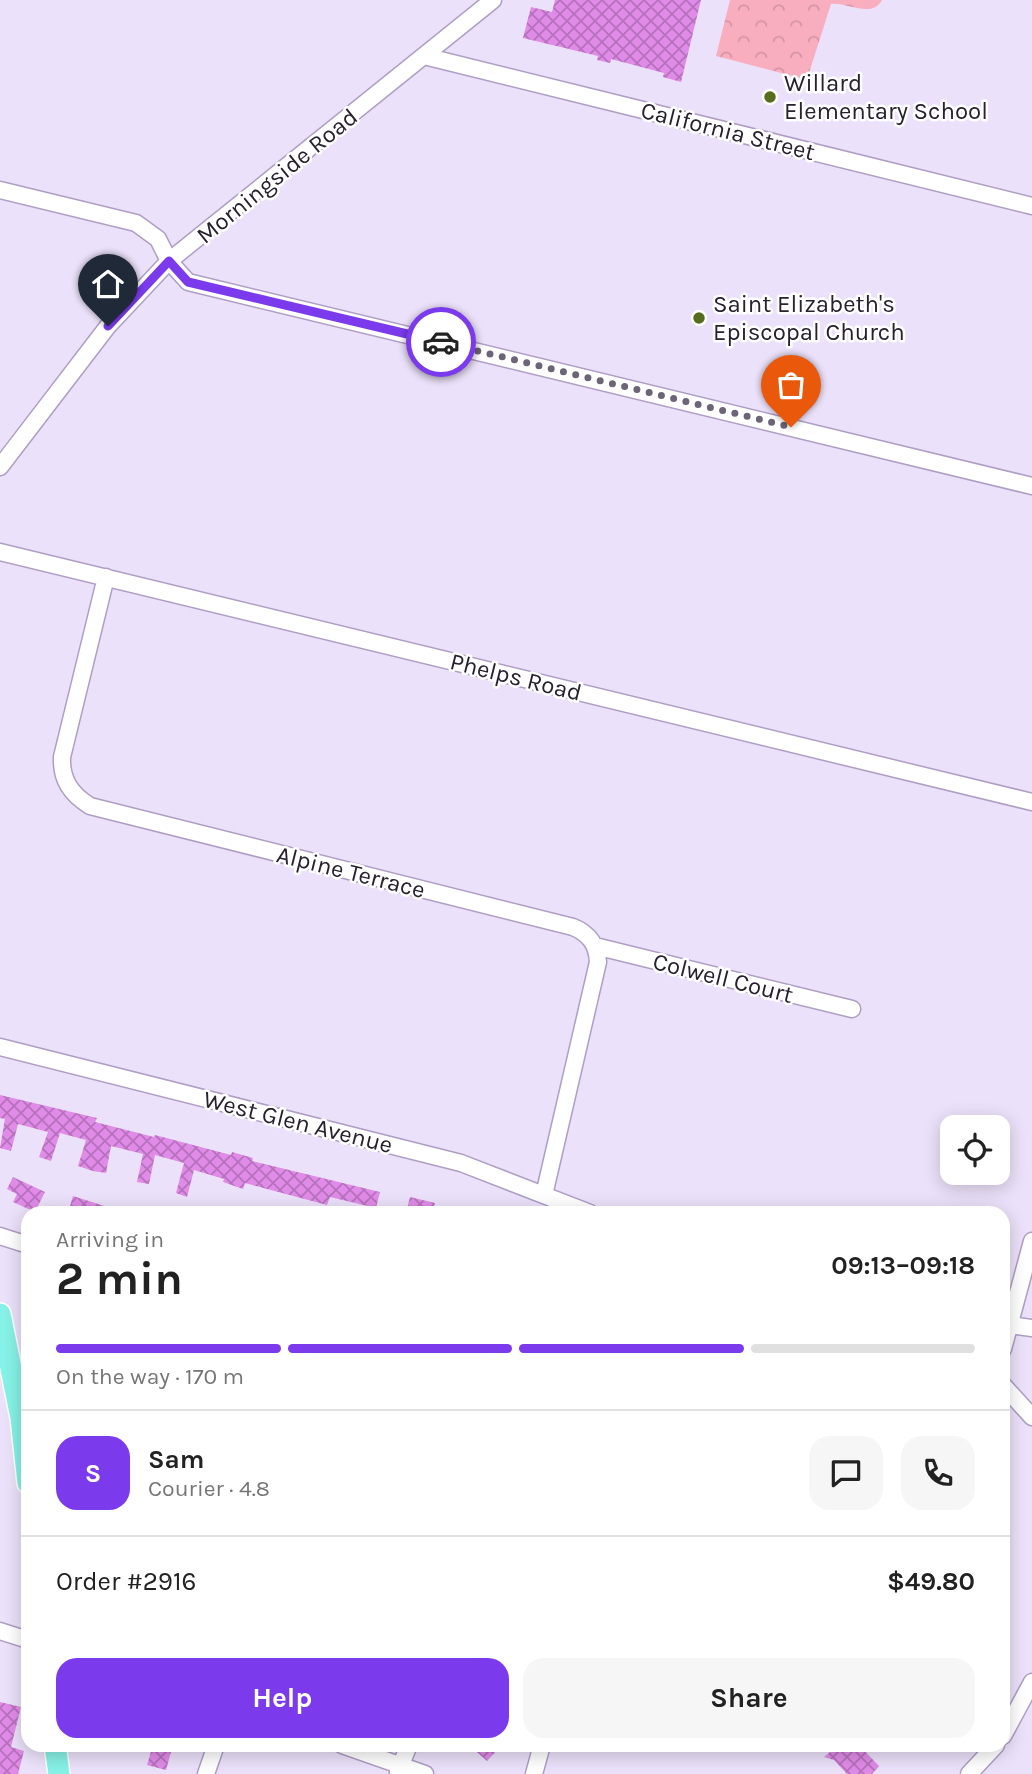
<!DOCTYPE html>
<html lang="en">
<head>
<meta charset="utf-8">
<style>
  body { margin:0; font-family:Karla,sans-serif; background:#f6f6f6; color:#222; height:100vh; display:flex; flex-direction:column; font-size:26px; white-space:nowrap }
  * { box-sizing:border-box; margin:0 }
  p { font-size:23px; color:#767676 }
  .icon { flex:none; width:38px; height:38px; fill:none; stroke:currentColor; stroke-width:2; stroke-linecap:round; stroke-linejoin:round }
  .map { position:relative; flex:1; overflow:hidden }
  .side { position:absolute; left:21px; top:1206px; width:989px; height:546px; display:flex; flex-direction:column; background:#fff; border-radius:21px; box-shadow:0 4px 18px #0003 }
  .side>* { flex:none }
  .fabs { position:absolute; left:940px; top:1115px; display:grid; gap:14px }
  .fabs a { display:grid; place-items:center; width:70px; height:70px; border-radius:14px; background:#fff; box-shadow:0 4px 18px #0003; font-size:35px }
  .pin { position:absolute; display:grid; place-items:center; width:60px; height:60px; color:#fff; margin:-72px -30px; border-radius:50% 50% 50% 0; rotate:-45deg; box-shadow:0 0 7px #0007 }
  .pin .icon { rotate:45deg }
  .courier { position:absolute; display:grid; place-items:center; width:70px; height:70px; margin:-35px; border:5px solid #7c3aed; border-radius:50%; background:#fff; color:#222; box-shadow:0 2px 9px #0007 }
  .overview em { font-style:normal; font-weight:700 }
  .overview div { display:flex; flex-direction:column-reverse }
  .overview { display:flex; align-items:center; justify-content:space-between; height:119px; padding:0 35px }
  h1 { font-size:46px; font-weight:700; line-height:52px }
  .bar { display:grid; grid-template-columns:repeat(4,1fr); gap:10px 7px; align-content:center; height:84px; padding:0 35px }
  .bar i { height:9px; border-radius:5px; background:#e0e0e0 }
  .bar .current { background:#7c3aed }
  .bar p { grid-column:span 4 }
  .line { display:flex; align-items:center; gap:18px; padding:0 35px; border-top:2px solid #e0e0e0 }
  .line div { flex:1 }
  .round { display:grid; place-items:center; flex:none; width:74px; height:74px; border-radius:21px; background:#f6f6f6 }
  .cta { display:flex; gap:14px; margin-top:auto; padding:14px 35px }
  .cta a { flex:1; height:80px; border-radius:21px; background:#7c3aed; color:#fff; font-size:28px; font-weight:700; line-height:80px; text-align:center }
  .cta a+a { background:#f6f6f6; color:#222 }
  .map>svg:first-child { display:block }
  .park { fill:url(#park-crowns) }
  .building { fill:url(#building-cross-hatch) }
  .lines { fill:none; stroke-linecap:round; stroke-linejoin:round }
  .minor-casing { stroke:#af9ec5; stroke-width:19 }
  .major-casing { stroke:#fff; stroke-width:24 }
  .minor { stroke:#fff; stroke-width:16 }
  .major { stroke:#86f1e6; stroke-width:21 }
  .done { stroke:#6c6477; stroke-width:7; stroke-dasharray:0 12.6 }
  .route { stroke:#7c3aed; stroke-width:9 }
  .poi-dot { fill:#566d1d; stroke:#fff; stroke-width:2.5 }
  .labels { text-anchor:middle; stroke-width:5; stroke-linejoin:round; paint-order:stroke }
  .poi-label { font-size:24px; fill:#272130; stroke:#fff; text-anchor:start }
  .street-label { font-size:24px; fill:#272130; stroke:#fff }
</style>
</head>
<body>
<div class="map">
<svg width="1032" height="1774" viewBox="0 0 1032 1774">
  <defs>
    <pattern id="park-crowns" width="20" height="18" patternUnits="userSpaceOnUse" patternTransform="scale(1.75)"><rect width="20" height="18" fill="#f8aebf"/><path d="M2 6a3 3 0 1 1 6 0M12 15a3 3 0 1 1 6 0" fill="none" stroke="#d595a4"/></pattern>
    <pattern id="building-cross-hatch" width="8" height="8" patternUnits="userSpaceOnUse" patternTransform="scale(1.75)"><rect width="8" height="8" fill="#e18be8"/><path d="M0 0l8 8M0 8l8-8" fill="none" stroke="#b671bc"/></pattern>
  </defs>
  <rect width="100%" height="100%" fill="#ebe1fa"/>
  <path class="park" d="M730 0H882C872 19 847 2 831 4L809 73 804 79 716 56Z"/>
  <path class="building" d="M555 0H701L681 82 663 77 664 73 611 59 610 63 597 60 598 56 523 38 531 7 552 12Z
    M0 1095 97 1118 95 1122 154 1137 155 1135 231 1155 232 1152 253 1158 252 1161 380 1192 376 1208 330 1197 327 1205 245 1183 243 1189 223 1182 224 1179 194 1170 187 1197 176 1193 184 1163 155 1155 149 1184 137 1182 143 1154 111 1146 106 1173 93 1171 78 1166 86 1140 60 1133 51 1161 39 1157 48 1132 18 1124 11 1151 0 1148 5 1119 0 1118Z
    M13 1177 45 1192 35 1212 13 1202 17 1194 7 1189Z
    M73 1196 117 1210 116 1213H68Z
    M410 1197 435 1203 432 1213H406Z
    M0 1702 21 1707 11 1747 24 1751 18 1774H0Z
    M153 1745H173L166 1770 147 1765Z
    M469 1745H502L487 1761Z
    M838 1745H859L879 1766 872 1774H847L834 1760 824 1757Z"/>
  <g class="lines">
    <g class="minor-casing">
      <path id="minor" d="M424 56 1032 206
        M0 190 136 223 158 239 169 261 188 282 1032 486
        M0 467 108 326 169 261 493 0
        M0 552 1032 802
        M106 577 62 757C61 780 71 794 90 806L573 927C590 934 597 945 598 962L544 1195
        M595 946 852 1009
        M0 1047 461 1163 590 1213
        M0 1236 28 1245
        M1010 1325 1032 1328
        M1003 1349 1032 1241
        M1003 1385 1032 1417
        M0 1631 28 1640
        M1003 1736 1032 1682
        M342 1745 425 1774
        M398 1772 409 1745
        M206 1774 216 1745
        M534 1774 542 1745
        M969 1774 996 1745"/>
    </g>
    <g class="major-casing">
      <path id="major" d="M0 1314 21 1418 28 1483
        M55 1745 59 1774"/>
    </g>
    <use href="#minor" class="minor"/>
    <use href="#major" class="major"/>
  </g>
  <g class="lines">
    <path class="done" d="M441 342 791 427"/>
    <path class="route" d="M108 326 169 261 188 282 441 342"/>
  </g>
  <g class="poi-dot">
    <circle cx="770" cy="97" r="7"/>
    <circle cx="699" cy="318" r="7"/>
  </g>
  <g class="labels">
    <g class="poi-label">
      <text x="784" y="91">Willard<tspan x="784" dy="28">Elementary School</tspan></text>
      <text x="713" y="312">Saint Elizabeth's<tspan x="713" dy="28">Episcopal Church</tspan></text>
    </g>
    <g class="street-label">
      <text transform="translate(728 131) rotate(14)" y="8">California Street</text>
      <text transform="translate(277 176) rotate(-39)" y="8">Morningside Road</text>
      <text transform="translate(516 677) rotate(14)" y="8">Phelps Road</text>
      <text transform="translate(351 872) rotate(14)" y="8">Alpine Terrace</text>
      <text transform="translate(723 978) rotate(14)" y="8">Colwell Court</text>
      <text transform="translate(298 1122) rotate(14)" y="8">West Glen Avenue</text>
    </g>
  </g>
</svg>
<div class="fabs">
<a><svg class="icon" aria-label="locate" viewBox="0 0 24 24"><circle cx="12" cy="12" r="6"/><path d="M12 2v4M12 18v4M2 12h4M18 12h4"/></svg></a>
</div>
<div class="pin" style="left:791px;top:427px;background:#ea580c"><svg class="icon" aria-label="bag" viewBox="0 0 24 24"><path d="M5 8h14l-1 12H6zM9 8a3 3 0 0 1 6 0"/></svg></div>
<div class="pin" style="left:108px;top:326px;background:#1f2937"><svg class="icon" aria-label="home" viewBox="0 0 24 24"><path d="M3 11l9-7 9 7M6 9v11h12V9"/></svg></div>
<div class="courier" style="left:441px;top:342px"><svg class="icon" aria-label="car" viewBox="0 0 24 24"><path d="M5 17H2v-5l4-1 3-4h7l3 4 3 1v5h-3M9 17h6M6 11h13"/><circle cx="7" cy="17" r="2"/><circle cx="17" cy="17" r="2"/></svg></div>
<section class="side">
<div class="overview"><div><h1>2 min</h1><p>Arriving in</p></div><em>09:13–09:18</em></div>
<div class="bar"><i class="current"></i><i class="current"></i><i class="current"></i><i></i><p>On the way · 170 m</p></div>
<div class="line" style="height:126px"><b class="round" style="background:#7c3aed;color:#fff">S</b><div><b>Sam</b><p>Courier · 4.8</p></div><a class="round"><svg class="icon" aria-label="chat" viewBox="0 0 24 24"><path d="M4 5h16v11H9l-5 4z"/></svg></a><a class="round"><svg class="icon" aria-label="phone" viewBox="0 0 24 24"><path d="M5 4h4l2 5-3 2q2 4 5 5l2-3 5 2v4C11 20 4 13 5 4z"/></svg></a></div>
<div class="line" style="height:91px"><div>Order #2916</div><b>$49.80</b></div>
<div class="cta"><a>Help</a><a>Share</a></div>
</section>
</div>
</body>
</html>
